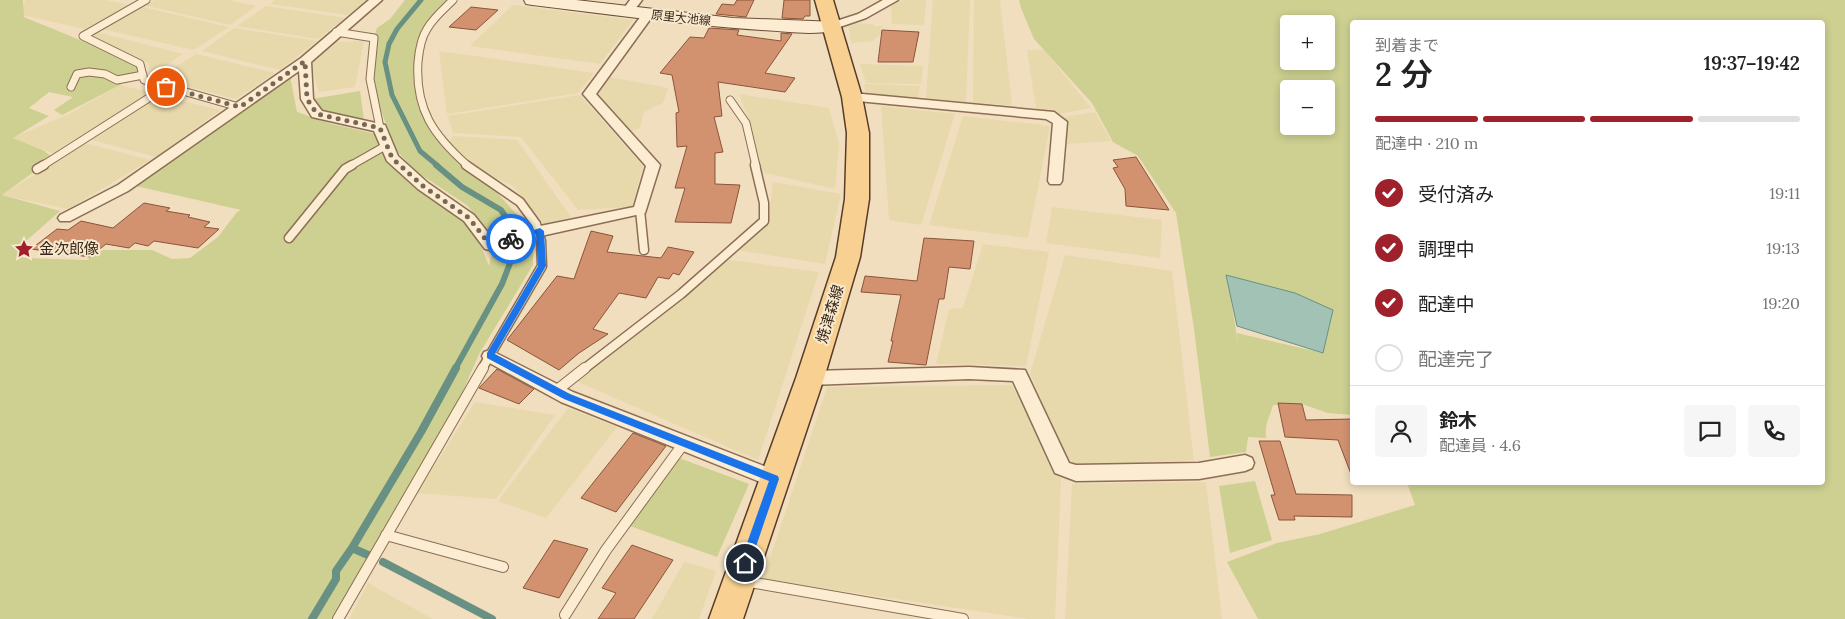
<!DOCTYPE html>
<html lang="ja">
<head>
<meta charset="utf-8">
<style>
  body { margin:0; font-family:Lora,"Noto Sans JP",serif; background:#f6f6f6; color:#222; height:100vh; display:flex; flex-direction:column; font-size:19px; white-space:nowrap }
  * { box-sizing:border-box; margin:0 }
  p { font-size:16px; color:#767676 }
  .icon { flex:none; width:28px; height:28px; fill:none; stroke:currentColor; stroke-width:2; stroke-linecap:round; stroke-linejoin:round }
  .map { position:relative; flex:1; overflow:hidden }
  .details { position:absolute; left:1350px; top:20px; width:475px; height:465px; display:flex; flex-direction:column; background:#fff; border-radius:5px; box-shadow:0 2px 8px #0003 }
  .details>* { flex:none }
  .fabs { position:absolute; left:1280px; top:15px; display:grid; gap:10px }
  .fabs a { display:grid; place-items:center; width:55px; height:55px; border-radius:5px; background:#fff; box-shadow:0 2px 8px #0003; font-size:25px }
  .pin { position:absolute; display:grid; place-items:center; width:42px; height:42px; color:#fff; margin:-21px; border:2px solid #fff; border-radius:50%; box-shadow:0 1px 5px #0007 }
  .courier { position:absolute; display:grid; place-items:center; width:50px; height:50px; margin:-25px; border:4px solid #1a73e8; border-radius:50%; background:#fff; color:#222; box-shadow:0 1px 6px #0007 }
  .head em { font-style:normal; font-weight:600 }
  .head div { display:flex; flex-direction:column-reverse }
  .head { display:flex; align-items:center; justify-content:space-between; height:85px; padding:0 25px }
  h1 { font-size:32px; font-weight:600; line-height:38px }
  .bar { display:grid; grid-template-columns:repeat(4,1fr); gap:8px 5px; align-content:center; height:60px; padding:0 25px }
  .bar i { height:6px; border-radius:4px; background:#e0e0e0 }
  .bar .on { background:#9e212b }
  .bar p { grid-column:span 4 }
  .line { display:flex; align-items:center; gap:12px; padding:0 25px; border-top:1px solid #e0e0e0 }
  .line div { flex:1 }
  .round { display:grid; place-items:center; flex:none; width:52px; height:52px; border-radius:5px; background:#f6f6f6 }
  ol { padding:0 25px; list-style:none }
  li { display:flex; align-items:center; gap:15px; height:55px }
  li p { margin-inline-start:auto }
  li .icon { padding:5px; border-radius:50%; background:#9e212b; color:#fff; stroke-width:4 }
  li:last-child { color:#767676 }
  li i { width:28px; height:28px; border:2px solid #e0e0e0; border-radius:50% }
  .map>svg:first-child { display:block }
  .farmland { fill:#e7d9ab }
  .green { fill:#cdd091; fill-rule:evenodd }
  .water { fill:#a2c2b6; stroke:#689184 }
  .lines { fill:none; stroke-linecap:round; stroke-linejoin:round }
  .stream-far2 { stroke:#689184; stroke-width:5 }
  .stream-far1 { stroke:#689184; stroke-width:6 }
  .stream { stroke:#689184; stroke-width:8 }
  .building { fill:#d29270; stroke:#8c5439 }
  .lane-far2-casing { stroke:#8b6e55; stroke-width:9 }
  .lane-far1-casing { stroke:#8b6e55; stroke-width:11 }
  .lane-casing { stroke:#8b6e55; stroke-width:12 }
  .street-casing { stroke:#8b6e55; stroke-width:3 }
  .secondary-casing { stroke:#6c4f39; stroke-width:2 }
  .primary-casing { stroke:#583c2a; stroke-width:3 }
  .lane-far2 { stroke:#fbecd2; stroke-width:7 }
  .lane-far1 { stroke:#fbecd2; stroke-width:8 }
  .lane { stroke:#fbecd2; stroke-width:10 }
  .street { fill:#fbecd2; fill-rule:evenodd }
  .secondary { fill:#fbecd2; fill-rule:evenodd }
  .primary { fill:#f8d192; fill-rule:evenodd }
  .route { fill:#1a73e8 }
  .done { stroke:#796754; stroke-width:5; stroke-dasharray:0 9 }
  .labels { text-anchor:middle; stroke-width:4; stroke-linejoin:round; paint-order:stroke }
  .far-street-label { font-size:12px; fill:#39271b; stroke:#f8e9ce }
  .poi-label { font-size:15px; fill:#39271b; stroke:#f8e9ce; text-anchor:start }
  .street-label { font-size:15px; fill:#39271b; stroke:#f8e9ce }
</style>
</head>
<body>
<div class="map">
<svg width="1845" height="619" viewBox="0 0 1845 619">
  <rect width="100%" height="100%" fill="#f1debe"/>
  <path class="farmland" d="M25 0H105L130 5 84 29 22 15Z
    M155 0H229L256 6 230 25 144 5Z
    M275 0H367L348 15 270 4Z
    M903 0H926L924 25 892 24 891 5Z
    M933 0H970L966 102 926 98Z
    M974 0H1000L1012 105 973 103Z
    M513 5 633 20 600 64 470 46Z
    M266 6 345 18 318 39 237 26Z
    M142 7 229 27 194 50 102 29Z
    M848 23 873 24 874 26H882L881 34 873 41 851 43Z
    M234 28 317 41 280 70 202 51Z
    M97 32 183 54 152 74 148 63 84 38Z
    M364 41 355 87 319 92 310 62 333 42Z
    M1027 50H1044L1091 108 1059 114 1036 109Z
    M439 51 594 73 578 93 447 114Z
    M196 54 275 73 236 99 157 79Z
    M860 64 923 66 921 84 866 83Z
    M610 77 668 88 663 103 644 112 640 128 630 132 597 96Z
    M864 84 920 86 918 99 866 95Z
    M120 85 150 92 53 153 12 138 67 115Z
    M739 94 829 108 839 144 835 189 761 172 752 128Z
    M157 95 220 110 156 157 88 139Z
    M580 95 643 166 632 207 578 210 521 137 453 133 448 116Z
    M881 106 955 114 921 225 889 220Z
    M1095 112 1111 141 1066 144 1064 117Z
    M963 116 1050 126 1028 238 929 225Z
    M453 136 517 140 571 217 544 225 512 185 484 174 447 143Z
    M85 143 150 160 68 209 2 195Z
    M773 182 841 194 825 264 731 249 769 216Z
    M1052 207 1162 220 1160 258 1046 243Z
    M983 244 1049 252 1026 366 936 364 949 309 963 308Z
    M1065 255 1172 271 1194 460 1078 467 1067 457 1030 374Z
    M724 259 819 272 758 460 571 379Z
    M1012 385 1061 479 1055 619H1029L763 579 827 387Z
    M475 402 555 415 496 499 417 493Z
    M568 408 617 427 546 518 498 501Z
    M1206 482 1222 619H1065L1072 484Z
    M684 562 716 571 699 619H652Z
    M368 583 433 619H349Z"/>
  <path class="green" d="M0 0H23L24 17 114 54 140 68 120 85 62 115 54 110 73 97 49 92 29 108 49 116 13 138 43 150 53 158 2 195 60 211 18 248 24 258 87 260 103 250H152L172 259 190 258 218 237 237 212 241 210 136 186 290 76 297 112 332 124 376 134 386 160 404 177 469 226 480 244 489 266 493 247 533 241V265L479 354 443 437 339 619H0Z
    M405 0H453L417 40 424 113 530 229 493 241 468 206 414 170 396 150 370 82V51L377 28 390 19Z
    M1019 0H1845V619H1258L1227 562 1277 543 1320 534 1415 505 1407 483 1822 482V22H1352V415L1328 413 1302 404 1273 405C1269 420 1265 421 1266 438L1248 437 1246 452 1210 457 1194 329 1176 213 1138 156 1113 142 1092 103 1034 39 1021 8ZM1289 24H1326V61H1289ZM1289 89H1326V126H1289ZM1227 275 1333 310 1323 353 1237 333 1238 343Z
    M360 91 364 121 317 109 312 99Z
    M679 458 749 484 717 557 627 525Z
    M1255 481 1272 540 1230 553 1219 486Z"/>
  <path class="water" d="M1226 275 1295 293 1333 310 1323 353 1237 326Z"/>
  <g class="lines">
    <path class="stream-far2" d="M421 0 397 29 389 44 385 62 392 95 420 151 438 166"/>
    <path class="stream-far1" d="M436 165 462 187 501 210 513 228 512 258 502 284 455 369"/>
    <path class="stream" d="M352 548 368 555
      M383 562 492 619
      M312 619 336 579V571L352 548 421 432 456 368"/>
  </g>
  <path class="building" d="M737 0H754L746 17 716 14 722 4 734 5Z
    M784 0H810V16H805L803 19 782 18Z
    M471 7 498 10 476 30 449 27Z
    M709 28 739 30 737 35 781 41V33L792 34 765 73 795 78 785 92 718 82 722 116 714 117 723 152 715 153V184L740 185 731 223 675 222 685 188H675L687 146 677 147 676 113 679 112 672 75 660 73 690 37 704 38Z
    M882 30 919 32 913 62H878Z
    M1136 157 1169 210 1126 206 1125 189 1113 168 1118 167 1113 160Z
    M144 203 170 208 166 211 190 215 188 217 210 222 204 227 219 229 198 248 154 241 148 246 135 243 129 248 106 244 90 257 31 249 57 229 68 230 81 221 113 228Z
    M591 231 613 236 607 252 661 258 668 247 694 252 679 275 673 273 669 279 658 277 646 298 619 293 593 329 608 334 579 353 559 370 507 340 557 276 574 279Z
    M924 238 974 241 970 269 949 267 944 299H939L926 365 888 362 893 341H891L901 295 861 292 865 276 917 281Z
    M497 369 534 389 519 404 479 388Z
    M1278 403 1302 404 1306 420 1352 419V474H1351L1338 440 1285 437Z
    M633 433 666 446 616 512 581 498Z
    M1259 441H1280L1296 494 1352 495V517L1294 516 1295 520H1279L1271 495H1275Z
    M554 540 588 549 559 598 523 588Z
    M632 545 673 560 634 619H598L616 593 602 588Z"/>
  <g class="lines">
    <g class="lane-far2-casing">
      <path id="lane-far2" d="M146 0 83 36 140 64 144 80 239 107
        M453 0C444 9 433 18 427 29 421 38 419 51 418 62 415 109 433 135 468 166
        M336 32 374 38 370 79 380 128
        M71 87 77 74 89 72 105 74 117 80 143 75
        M730 100 746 123 756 166
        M42 166 166 87
        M350 166 387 145"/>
    </g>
    <g class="lane-far1-casing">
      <path id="lane-far1" d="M466 165 520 202 536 224 541 241 542 266 482 369
        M37 169 44 165
        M640 210 644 250
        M289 238 345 169 352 165
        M584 369 681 294 764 221V203L755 165"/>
    </g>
    <g class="lane-casing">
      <path id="lane" d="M556 391 585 368
        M386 535 503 567
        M744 581 963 619
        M565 615 606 550 684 443
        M338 619 483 368"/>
    </g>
    <g class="street-casing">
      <path id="street" d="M369 0H382L311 62 313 99 322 111 385 125 398 156 428 183 474 215 493 239 540 226 634 207 646 166 583 94 644 12H652L654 14 596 94 660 165 645 213 541 236 490 250 485 249 464 221 418 189 387 161 374 131 312 117 301 99 299 71 128 191 70 221H60L58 218 60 215 118 185 301 58Z
        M630 0H642L632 13H624L622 11Z
        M883 0H898L866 18 831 30 825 26 827 24 858 14Z
        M852 93 1054 112 1067 122 1062 181 1060 184H1050L1048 181 1053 123 1046 119 847 100 846 97 847 94Z
        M490 350 573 392 782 473 784 479 782 485 775 487 768 485 561 402 484 360 482 356 484 352Z
        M969 367 1025 370 1069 463 1076 465 1199 463 1245 455 1252 458 1254 463 1252 468 1245 471 1199 479 1076 481 1055 473 1013 381 969 379 810 385 804 383 801 378 804 373 810 371Z"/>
    </g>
    <g class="secondary-casing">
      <path id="secondary" d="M524 0H576L733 18 837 22 840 26 837 30C813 36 785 31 761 30 684 25 608 14 532 5L526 4Z"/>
    </g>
    <g class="primary-casing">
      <path id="primary" d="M815 0H833L862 97 869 133V199L860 257 824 378 743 619H709L796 378 836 257 845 199 847 133 842 97Z"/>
    </g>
    <use href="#lane-far2" class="lane-far2"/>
    <use href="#lane-far1" class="lane-far1"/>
    <use href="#lane" class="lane"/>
    <use href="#street" class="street"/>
    <use href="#secondary" class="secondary"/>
    <use href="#primary" class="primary"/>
  </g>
  <path class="route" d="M540 228 544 231 546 266 495 354 570 394 778 476 779 479 749 567H742L740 563 769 481 564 399 487 358V353L538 266 536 234 511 241 507 239Z"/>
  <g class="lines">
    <path class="done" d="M166 87 240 107 305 61 307 99 317 114 380 128 392 158 423 186 469 218 490 245 511 239"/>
  </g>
  <defs>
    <g id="sight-bare" transform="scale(1.5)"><path d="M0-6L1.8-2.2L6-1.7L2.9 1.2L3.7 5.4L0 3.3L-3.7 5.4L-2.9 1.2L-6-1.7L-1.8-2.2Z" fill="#9e212b" stroke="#f8e9ce" stroke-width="2.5" paint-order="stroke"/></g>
  </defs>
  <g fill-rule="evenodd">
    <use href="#sight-bare" x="24" y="249"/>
  </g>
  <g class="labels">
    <g class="far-street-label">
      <text transform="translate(681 18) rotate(6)" y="4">原里大池線</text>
    </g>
    <g class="poi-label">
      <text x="39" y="254">金次郎像</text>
    </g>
    <g class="street-label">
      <text transform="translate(830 314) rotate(-73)" y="5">焼津森線</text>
    </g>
  </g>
</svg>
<div class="fabs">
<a>+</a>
<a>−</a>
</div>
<div class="pin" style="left:166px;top:87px;background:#ea580c"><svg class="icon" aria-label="bag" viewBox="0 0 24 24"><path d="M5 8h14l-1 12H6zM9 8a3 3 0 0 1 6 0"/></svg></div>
<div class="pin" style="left:745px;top:563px;background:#1f2937"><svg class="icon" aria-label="home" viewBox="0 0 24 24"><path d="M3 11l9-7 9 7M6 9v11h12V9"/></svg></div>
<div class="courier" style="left:511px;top:239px"><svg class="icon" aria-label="bike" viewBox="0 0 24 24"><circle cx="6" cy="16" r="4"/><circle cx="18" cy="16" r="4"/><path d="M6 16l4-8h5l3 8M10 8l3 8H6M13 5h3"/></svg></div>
<section class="details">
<div class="head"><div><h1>2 分</h1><p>到着まで</p></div><em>19:37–19:42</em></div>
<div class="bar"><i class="on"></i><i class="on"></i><i class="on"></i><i></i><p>配達中 · 210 m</p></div>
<ol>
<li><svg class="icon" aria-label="check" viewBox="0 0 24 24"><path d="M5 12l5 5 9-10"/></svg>受付済み<p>19:11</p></li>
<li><svg class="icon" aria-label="check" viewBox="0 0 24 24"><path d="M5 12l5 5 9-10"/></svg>調理中<p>19:13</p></li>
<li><svg class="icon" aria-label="check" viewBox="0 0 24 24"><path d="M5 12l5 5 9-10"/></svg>配達中<p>19:20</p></li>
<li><i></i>配達完了</li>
</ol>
<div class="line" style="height:90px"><a class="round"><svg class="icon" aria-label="person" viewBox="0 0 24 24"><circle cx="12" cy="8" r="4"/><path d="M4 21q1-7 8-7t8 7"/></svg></a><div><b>鈴木</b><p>配達員 · 4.6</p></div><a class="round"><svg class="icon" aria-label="chat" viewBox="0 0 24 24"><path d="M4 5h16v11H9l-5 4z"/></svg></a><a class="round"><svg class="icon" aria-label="phone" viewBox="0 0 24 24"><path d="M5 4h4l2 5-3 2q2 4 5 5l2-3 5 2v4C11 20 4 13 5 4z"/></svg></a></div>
</section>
</div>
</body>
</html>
